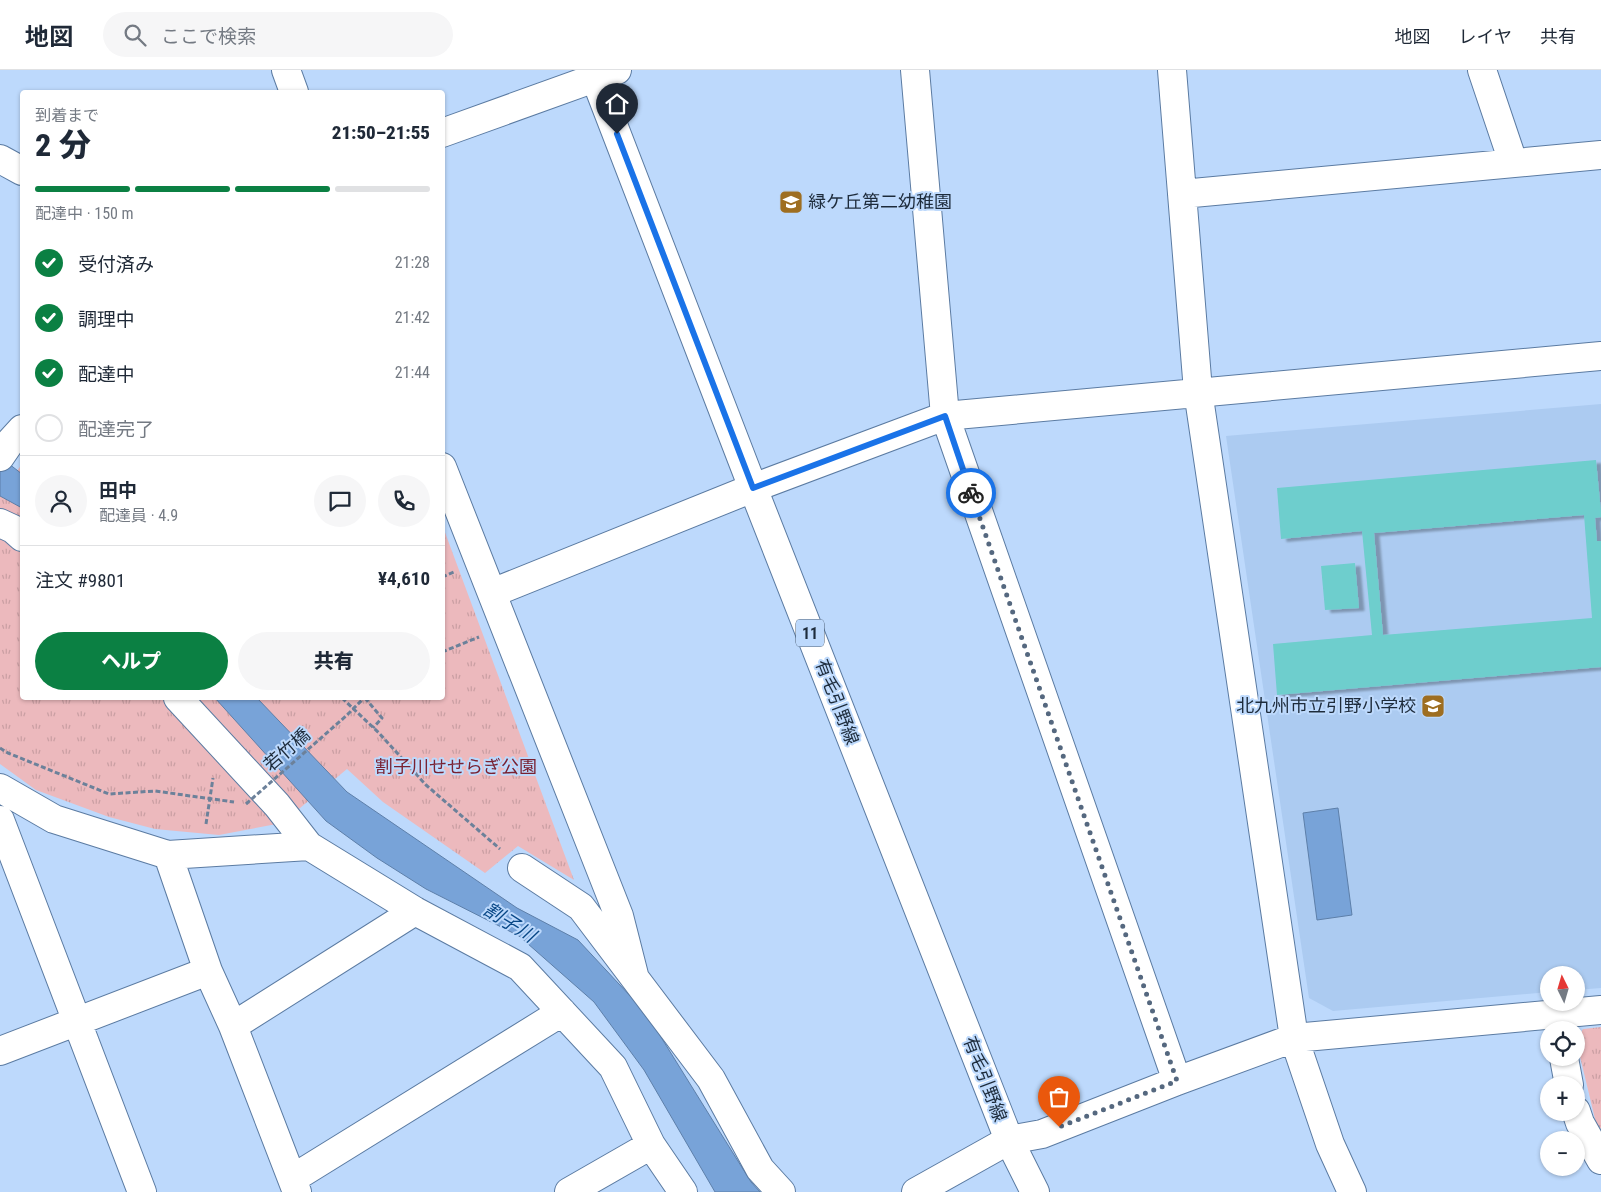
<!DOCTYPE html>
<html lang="ja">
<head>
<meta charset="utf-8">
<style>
  body { margin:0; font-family:"Roboto Condensed","Noto Sans JP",sans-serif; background:#f6f6f7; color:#1f2937; height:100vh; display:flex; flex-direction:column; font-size:19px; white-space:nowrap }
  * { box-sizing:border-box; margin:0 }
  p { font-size:16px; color:#747a83 }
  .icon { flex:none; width:28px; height:28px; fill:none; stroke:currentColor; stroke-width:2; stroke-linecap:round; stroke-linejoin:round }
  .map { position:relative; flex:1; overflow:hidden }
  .details { position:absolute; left:20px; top:20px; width:425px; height:610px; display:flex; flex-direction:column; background:#fff; border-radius:5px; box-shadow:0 1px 4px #0004 }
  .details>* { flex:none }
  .needle { width:32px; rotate:355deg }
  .controls { position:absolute; left:1540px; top:896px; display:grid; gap:10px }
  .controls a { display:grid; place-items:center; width:45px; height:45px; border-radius:50%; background:#fff; box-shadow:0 1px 4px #0004; font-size:25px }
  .pin { position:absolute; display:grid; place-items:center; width:42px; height:42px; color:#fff; margin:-51px -21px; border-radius:50% 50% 50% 0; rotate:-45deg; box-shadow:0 0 5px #0007 }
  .pin .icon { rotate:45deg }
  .courier { position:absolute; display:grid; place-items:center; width:50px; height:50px; margin:-25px; border:4px solid #1a73e8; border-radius:50%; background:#fff; color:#222; box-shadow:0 1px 6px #0007 }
  .head em { font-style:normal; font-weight:800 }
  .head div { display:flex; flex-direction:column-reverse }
  .head { display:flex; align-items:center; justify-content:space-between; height:85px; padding:0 15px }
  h1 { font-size:32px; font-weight:800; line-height:38px }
  .bar { display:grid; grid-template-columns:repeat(4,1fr); gap:8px 5px; align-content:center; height:60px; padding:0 15px }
  .bar i { height:6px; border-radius:4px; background:#e0e1e3 }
  .bar .active { background:#0b8043 }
  .bar p { grid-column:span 4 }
  .line { display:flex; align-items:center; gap:12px; padding:0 15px; border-top:1px solid #e0e1e3 }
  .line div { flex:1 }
  .round { display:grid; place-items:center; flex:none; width:52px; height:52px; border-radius:26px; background:#f6f6f7 }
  ol { padding:0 15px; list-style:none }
  li { display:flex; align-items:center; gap:15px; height:55px }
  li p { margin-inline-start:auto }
  li .icon { padding:5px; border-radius:50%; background:#0b8043; color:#fff; stroke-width:4 }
  li:last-child { color:#747a83 }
  li i { width:28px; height:28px; border:2px solid #e0e1e3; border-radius:50% }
  .action { display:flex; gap:10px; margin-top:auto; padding:10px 15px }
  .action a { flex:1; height:58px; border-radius:30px; background:#0b8043; color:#fff; font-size:20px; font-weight:800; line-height:58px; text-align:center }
  .action a+a { background:#f6f6f7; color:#1f2937 }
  header { display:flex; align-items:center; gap:30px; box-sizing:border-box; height:70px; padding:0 25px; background:#fff; border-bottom:1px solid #e0e1e3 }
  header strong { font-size:24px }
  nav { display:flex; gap:28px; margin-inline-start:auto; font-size:18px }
  .search { width:350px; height:45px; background:#f6f6f7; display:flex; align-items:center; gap:12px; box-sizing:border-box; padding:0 18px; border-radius:28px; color:#747a83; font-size:19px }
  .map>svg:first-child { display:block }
  .built { fill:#accbf1 }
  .park { fill:url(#park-tufts) }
  .water { fill:#78a3d8; stroke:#5d7fa9 }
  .building { fill:#6ececd; fill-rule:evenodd; filter:url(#shadow) }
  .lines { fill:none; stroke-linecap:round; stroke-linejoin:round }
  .minor-casing { stroke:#5b7ba2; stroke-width:30 }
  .major-casing { stroke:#5b7ba2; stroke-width:30 }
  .path { stroke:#6c819a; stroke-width:3; stroke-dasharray:5 2.5; stroke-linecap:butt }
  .minor { stroke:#fff; stroke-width:28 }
  .major { stroke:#fff; stroke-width:28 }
  .path-bridge { stroke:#6c819a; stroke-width:3; stroke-dasharray:5 2.5; stroke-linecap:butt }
  .done { stroke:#55687f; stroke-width:5; stroke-dasharray:0 9 }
  .route { stroke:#1a73e8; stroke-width:6 }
  .labels { text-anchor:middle; stroke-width:4; stroke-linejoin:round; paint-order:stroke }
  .shield { fill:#bdd9fc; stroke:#4d5f75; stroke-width:1 }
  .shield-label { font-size:16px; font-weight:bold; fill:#1d2b3b }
  .poi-label { font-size:18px; fill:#1d2b3b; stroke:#bdd9fc; text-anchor:start }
  .street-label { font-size:18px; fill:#1d2b3b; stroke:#bdd9fc }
  .park-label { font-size:18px; fill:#792131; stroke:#bdd9fc }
  .water-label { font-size:19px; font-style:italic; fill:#094887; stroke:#bdd9fc }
</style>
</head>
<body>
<header>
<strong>地図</strong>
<div class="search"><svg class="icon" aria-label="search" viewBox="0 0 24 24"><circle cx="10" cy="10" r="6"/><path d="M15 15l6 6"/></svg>ここで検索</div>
<nav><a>地図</a><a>レイヤ</a><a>共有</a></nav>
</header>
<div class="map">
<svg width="1601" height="1122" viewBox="0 0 1601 1122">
  <defs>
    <pattern id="park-tufts" width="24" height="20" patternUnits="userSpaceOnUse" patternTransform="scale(1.25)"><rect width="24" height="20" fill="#ecb9bd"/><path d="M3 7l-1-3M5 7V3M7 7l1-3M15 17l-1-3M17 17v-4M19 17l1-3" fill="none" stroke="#ca9fa3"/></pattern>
    <filter id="shadow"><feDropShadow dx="5.5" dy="3" stdDeviation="1" flood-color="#0004"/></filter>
  </defs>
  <rect width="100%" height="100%" fill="#bdd9fc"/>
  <path class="built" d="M1601 334V918L1576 920V905H1549V922L1333 941 1309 928 1226 366Z"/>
  <path class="park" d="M22 394V628H442L443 457 574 810 518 776 485 803 383 732 347 699 282 753 219 765 155 759 109 747 36 720 0 694V424Z
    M1601 957V1059L1596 1053 1576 970 1583 959Z"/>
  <path class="water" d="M0 387 22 404V438L0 426Z
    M215 628H257L347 722 517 838 578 870 646 943 751 1112 760 1122H715L644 1000 594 932 519 866 426 819 377 788 326 751Z
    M1338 738 1352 845 1317 850 1303 743Z"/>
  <path class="building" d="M1596 390 1601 442V447L1595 448 1597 471H1601V597L1277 625 1273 574 1372 565 1362 461 1281 469 1277 418ZM1584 445 1592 548 1383 565 1374 463Z
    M1355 493 1359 538 1325 540 1321 496Z"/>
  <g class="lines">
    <g class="minor-casing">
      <path id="minor" d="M286 0 294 22
        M915 0 945 346 1177 1011
        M1172 0 1198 321 1294 968 1330 1074 1352 1122
        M1482 0 1513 92
        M442 63 617 0
        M0 89 22 101
        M1182 124 1601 85
        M0 387 11 371 22 359
        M442 397 619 846 634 905
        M0 453 13 459 22 467
        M492 523 753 418 945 346 1601 286
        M178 628 277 735 309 776 415 841 520 897 613 997 651 1075 683 1122
        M0 718 54 749 168 785 309 776
        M0 750 142 1122
        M168 785 208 901 233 956 297 1122
        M522 798 581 837 711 1009 760 1099 781 1122
        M233 956 415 841
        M0 981 208 901
        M1564 988 1569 1015
        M1576 1041 1580 1053 1601 1090
        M292 1109 562 942
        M569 1122 651 1075
        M916 1122 1009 1070 1042 1064 1177 1011 1294 968 1601 940"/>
    </g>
    <g class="major-casing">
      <path id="major" d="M592 0 753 418 1009 1070 1035 1122"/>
    </g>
    <path class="path" d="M442 507 454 502
      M442 582 479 567
      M342 628 379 663 426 715 500 779
      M365 628 382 648 373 658
      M0 678 8 683 109 724 155 721 234 732
      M206 754 213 708"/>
    <use href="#minor" class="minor"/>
    <use href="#major" class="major"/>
    <path class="path-bridge" d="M246 734 346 646 364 628"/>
  </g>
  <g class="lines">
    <path class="done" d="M971 423 1177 1011 1059 1057"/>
    <path class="route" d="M617 64 753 418 945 346 971 423"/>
  </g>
  <defs>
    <g id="school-square" transform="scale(1.25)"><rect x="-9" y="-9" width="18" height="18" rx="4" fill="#9e6e21" stroke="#bdd9fc"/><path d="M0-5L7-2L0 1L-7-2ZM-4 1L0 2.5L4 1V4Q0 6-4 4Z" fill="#fff"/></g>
  </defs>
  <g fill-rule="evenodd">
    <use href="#school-square" x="791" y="132"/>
    <use href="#school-square" x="1433" y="636"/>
  </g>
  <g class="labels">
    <rect class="shield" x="796" y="549.5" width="28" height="27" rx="4"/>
    <g class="shield-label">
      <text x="810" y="569">11</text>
    </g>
    <g class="poi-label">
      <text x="808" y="138">緑ケ丘第二幼稚園</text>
      <text x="1416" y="642" text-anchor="end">北九州市立引野小学校</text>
    </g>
    <g class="street-label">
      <text transform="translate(837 632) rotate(69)" y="6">有毛引野線</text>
      <text transform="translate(287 680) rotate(-41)" y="6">若竹橋</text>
      <text transform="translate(985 1009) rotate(69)" y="6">有毛引野線</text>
    </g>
    <g class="park-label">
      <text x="456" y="703">割子川せせらぎ公園</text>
    </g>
    <g class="water-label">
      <text transform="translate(510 852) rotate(32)" y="7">割子川</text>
    </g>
  </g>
</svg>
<div class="controls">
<a><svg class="needle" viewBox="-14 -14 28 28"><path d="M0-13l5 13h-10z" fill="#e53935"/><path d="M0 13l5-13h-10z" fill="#747a83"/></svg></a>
<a><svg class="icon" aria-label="locate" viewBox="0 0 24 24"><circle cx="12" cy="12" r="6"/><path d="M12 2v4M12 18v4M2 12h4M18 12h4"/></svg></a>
<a>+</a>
<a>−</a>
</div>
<div class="pin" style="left:1059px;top:1057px;background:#ea580c"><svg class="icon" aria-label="bag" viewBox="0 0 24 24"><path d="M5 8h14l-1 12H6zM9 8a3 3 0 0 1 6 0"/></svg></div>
<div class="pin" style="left:617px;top:64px;background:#1f2937"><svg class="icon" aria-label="home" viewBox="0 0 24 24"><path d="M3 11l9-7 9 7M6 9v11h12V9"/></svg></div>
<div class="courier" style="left:971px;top:423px"><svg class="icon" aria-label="bike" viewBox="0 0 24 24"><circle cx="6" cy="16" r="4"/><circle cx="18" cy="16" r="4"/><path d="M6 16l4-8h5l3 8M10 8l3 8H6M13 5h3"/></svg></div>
<section class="details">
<div class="head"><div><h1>2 分</h1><p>到着まで</p></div><em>21:50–21:55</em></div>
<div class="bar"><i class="active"></i><i class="active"></i><i class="active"></i><i></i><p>配達中 · 150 m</p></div>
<ol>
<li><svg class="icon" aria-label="check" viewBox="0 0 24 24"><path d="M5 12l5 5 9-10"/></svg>受付済み<p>21:28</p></li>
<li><svg class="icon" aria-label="check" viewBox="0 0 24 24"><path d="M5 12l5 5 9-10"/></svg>調理中<p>21:42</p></li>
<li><svg class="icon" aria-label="check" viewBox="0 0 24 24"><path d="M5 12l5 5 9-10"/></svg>配達中<p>21:44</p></li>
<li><i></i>配達完了</li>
</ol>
<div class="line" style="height:90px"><a class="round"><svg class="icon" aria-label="person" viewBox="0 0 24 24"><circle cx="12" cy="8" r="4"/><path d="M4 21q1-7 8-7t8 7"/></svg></a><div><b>田中</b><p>配達員 · 4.9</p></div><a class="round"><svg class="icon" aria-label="chat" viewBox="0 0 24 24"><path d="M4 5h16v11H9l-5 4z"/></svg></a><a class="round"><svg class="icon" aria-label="phone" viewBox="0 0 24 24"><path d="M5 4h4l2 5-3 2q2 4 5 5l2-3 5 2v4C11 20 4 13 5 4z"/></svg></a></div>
<div class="line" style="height:65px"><div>注文 #9801</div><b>¥4,610</b></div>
<div class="action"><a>ヘルプ</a><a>共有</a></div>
</section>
</div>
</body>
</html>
